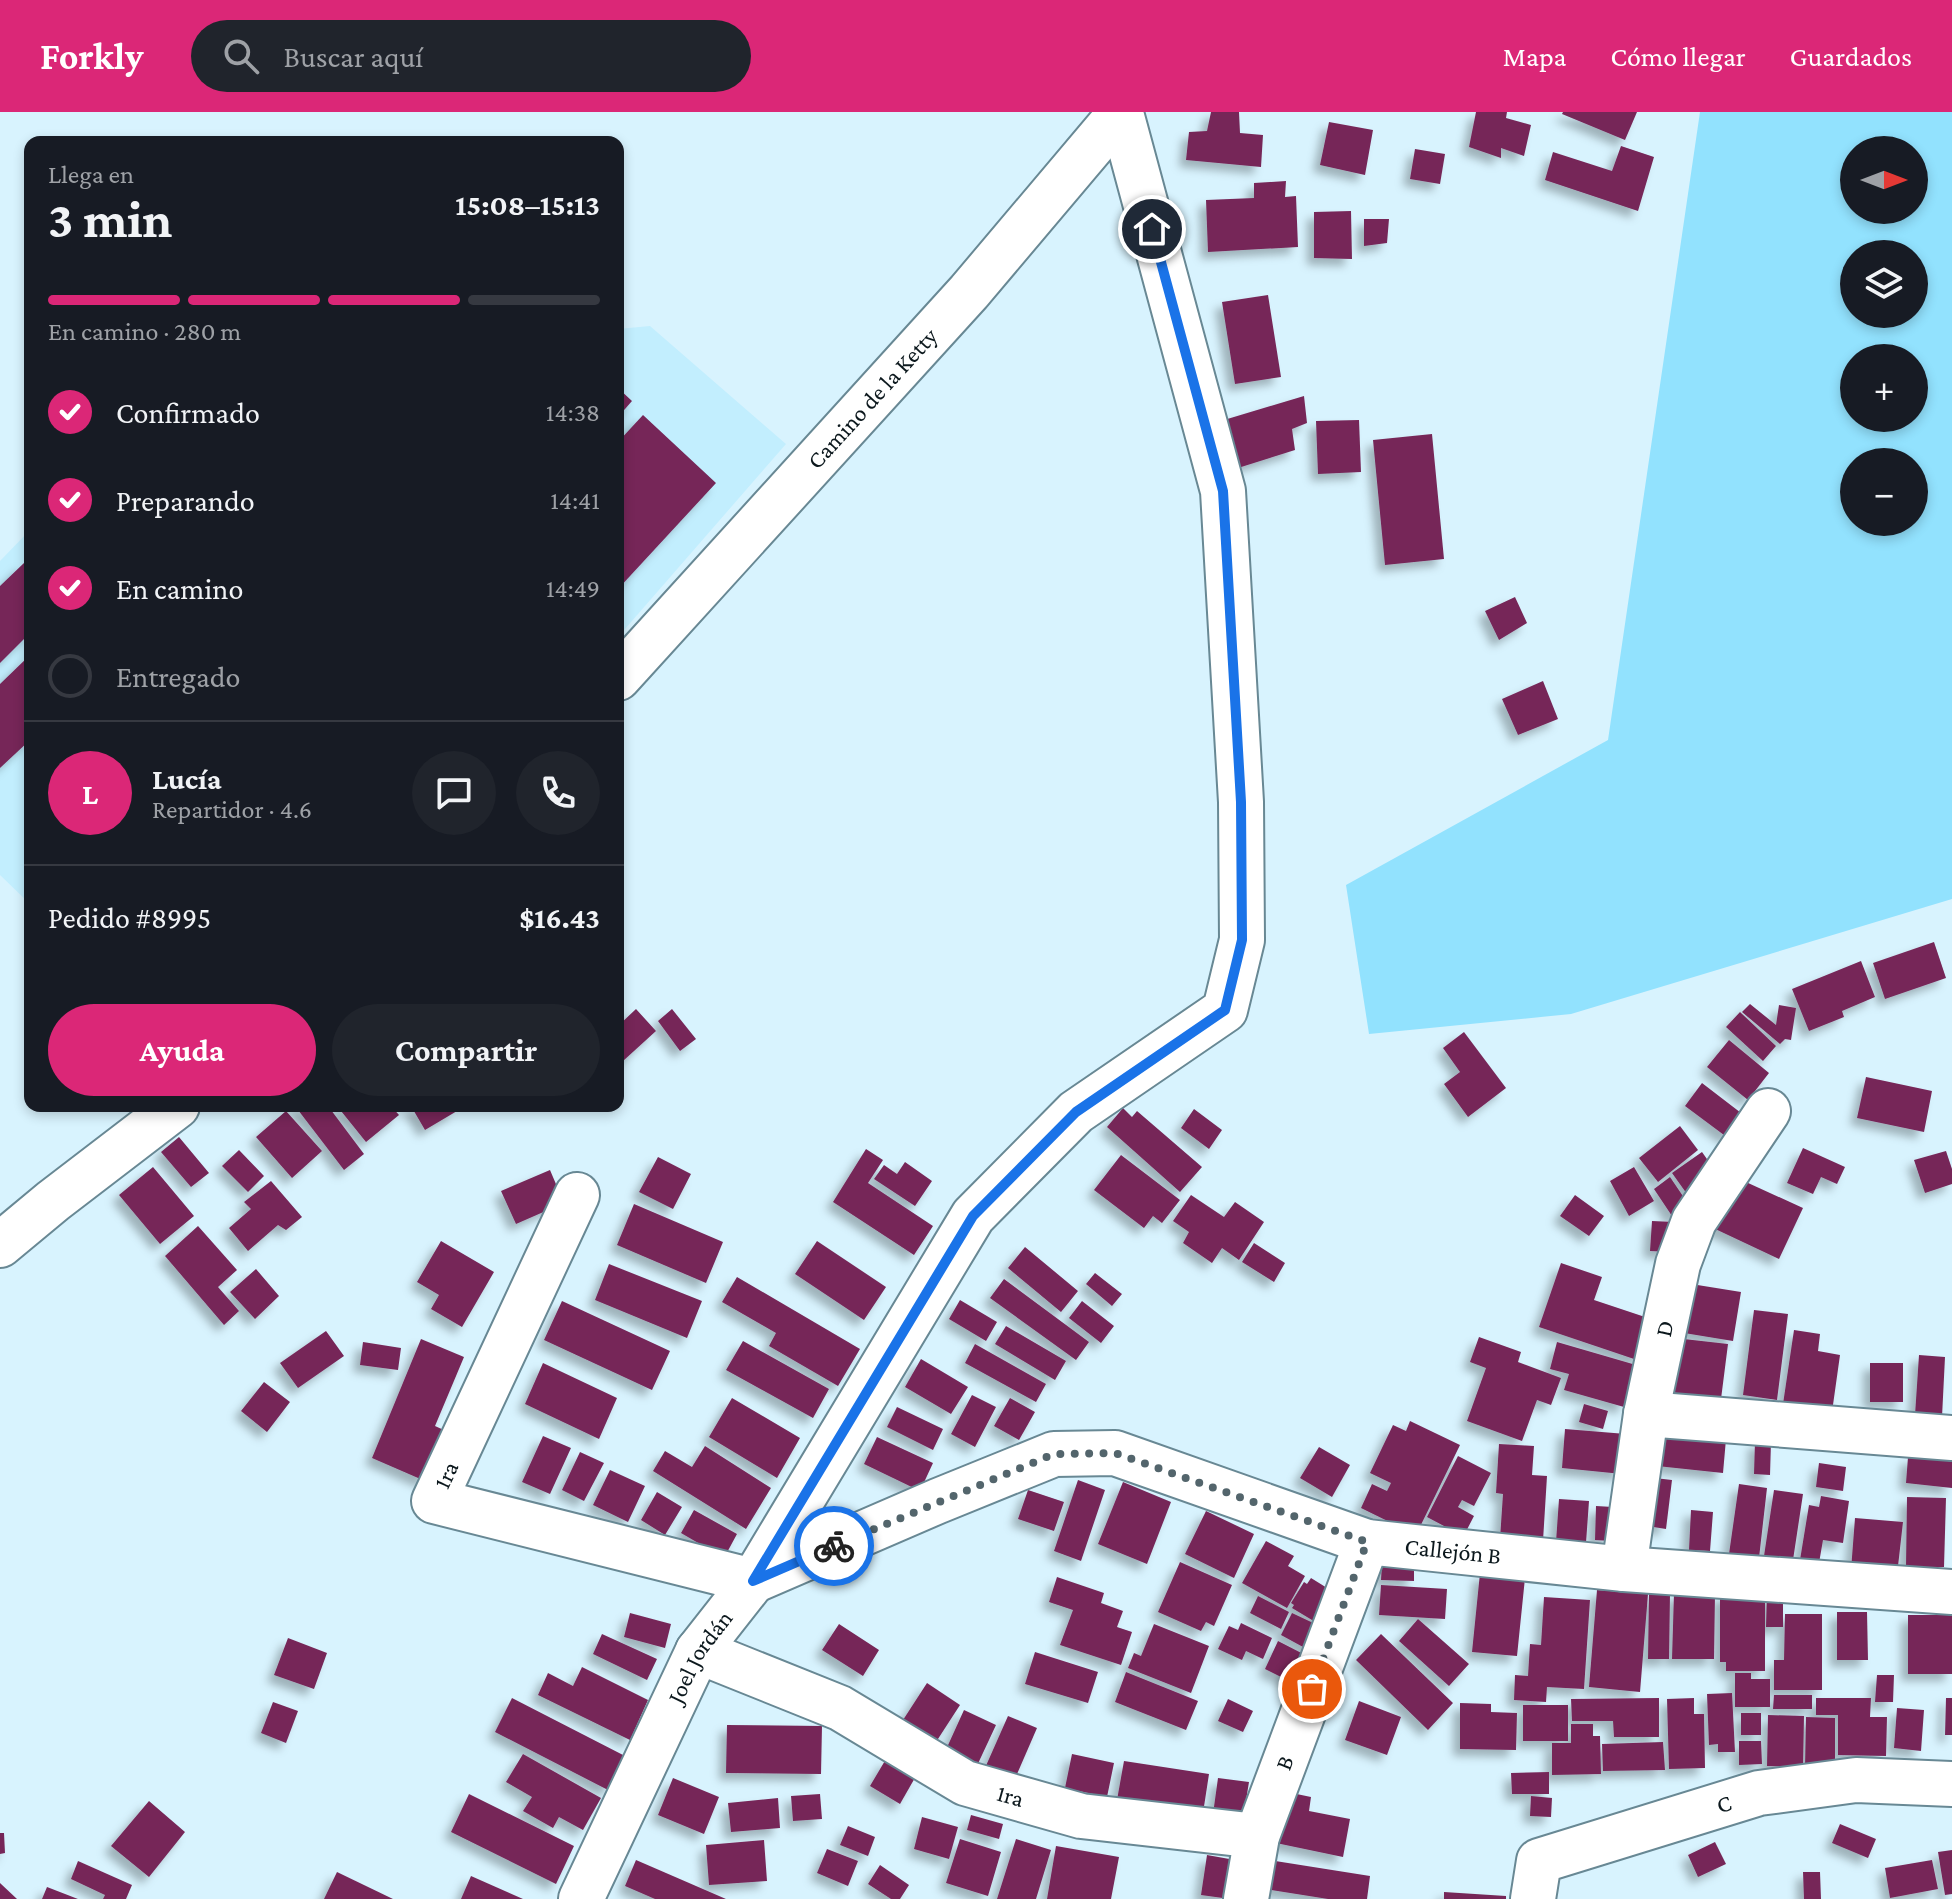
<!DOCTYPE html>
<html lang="es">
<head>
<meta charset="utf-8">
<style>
  body { margin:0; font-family:"Crimson Pro",serif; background:#20242c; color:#f1f3f6; height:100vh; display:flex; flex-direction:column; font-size:30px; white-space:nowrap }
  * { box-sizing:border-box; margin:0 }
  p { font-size:26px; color:#9ea1a6 }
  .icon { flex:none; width:44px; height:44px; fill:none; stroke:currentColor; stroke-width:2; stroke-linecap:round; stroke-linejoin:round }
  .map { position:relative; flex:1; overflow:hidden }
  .side { position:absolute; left:24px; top:24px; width:600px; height:976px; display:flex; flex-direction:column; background:#171b24; border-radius:16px; box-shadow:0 4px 12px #0003 }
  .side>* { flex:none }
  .needle { width:52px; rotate:90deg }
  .fabs { position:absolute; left:1840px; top:24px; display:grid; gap:16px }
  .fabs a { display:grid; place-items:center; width:88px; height:88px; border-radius:50%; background:#171b24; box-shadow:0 4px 12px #0003; font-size:40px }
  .pin { position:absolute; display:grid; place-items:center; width:68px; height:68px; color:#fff; margin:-34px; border:4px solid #fff; border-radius:50%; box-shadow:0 2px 8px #0007 }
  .courier { position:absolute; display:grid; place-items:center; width:80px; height:80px; margin:-40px; border:6px solid #1a73e8; border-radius:50%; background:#fff; color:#222; box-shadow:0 2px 10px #0007 }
  .head em { font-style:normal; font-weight:700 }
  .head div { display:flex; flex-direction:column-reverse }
  .head { display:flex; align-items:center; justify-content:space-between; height:136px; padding:0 24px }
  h1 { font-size:52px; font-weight:700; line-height:60px }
  .bar { display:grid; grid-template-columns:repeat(4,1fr); gap:12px 8px; align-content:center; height:96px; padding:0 24px }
  .bar i { height:10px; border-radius:6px; background:#363941 }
  .bar .active { background:#db2777 }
  .bar p { grid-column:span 4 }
  .line { display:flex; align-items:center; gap:20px; padding:0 24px; border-top:2px solid #363941 }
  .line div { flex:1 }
  .round { display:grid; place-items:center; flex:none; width:84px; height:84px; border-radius:42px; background:#20242c }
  ol { padding:0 24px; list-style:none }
  li { display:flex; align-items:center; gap:24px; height:88px }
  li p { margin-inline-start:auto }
  li .icon { padding:8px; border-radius:50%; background:#db2777; color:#fff; stroke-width:4 }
  li:last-child { color:#9ea1a6 }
  li i { width:44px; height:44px; border:4px solid #363941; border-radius:50% }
  .button { display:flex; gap:16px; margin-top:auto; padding:16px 24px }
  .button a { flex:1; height:92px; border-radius:48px; background:#db2777; color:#fff; font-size:32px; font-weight:700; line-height:92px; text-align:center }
  .button a+a { background:#20242c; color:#f1f3f6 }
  header { display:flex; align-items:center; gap:48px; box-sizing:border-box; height:112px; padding:0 40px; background:#db2777; color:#fff }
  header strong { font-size:38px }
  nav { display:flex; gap:44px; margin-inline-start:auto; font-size:28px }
  .search { width:560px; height:72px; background:#20242c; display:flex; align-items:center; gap:20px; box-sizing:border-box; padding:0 28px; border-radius:44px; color:#9ea1a6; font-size:30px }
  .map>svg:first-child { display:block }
  .built { fill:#c2eefe }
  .green { fill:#92e2fe; fill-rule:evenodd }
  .building { fill:#762758; filter:url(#shadow) }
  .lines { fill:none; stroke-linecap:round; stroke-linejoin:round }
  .street-casing { stroke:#688894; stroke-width:48 }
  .street { stroke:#fff; stroke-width:44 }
  .done { stroke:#53656c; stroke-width:8; stroke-dasharray:0 14.4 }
  .route { stroke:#1a73e8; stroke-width:10 }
  .labels { text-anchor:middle; stroke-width:8; stroke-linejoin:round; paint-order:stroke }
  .street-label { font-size:24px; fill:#0c181d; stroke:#fff }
</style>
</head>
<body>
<header>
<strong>Forkly</strong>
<div class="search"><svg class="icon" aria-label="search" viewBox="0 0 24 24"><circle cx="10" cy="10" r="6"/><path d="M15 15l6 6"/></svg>Buscar aquí</div>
<nav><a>Mapa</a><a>Cómo llegar</a><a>Guardados</a></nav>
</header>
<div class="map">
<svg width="1952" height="1787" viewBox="0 0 1952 1787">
  <defs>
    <filter id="shadow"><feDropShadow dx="-7" dy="7" stdDeviation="4" flood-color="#0004"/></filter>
  </defs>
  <rect width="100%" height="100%" fill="#d8f3fe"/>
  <path class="built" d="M650 214 786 332 618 525V217Z
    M30 418V792L0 763V449Z"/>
  <path class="green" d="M1700 0H1952V787L1571 902 1369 922 1346 773 1608 628ZM1854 38H1914V98H1854ZM1854 142H1914V202H1854ZM1854 246H1914V306H1854ZM1854 350H1914V410H1854Z"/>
  <path class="building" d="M1211 0H1239L1240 21 1263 23 1261 55 1186 48 1189 20 1207 19Z
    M1476 0H1507L1506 6 1531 13 1524 44 1501 36V46L1469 35Z
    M1563 0H1637L1625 28 1562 2Z
    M1329 10 1373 18 1365 63 1320 53Z
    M1621 34 1654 45 1638 99 1545 68 1553 40 1612 59Z
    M1415 37 1445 42 1440 72 1410 67Z
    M1286 69 1285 85 1296 84 1298 135 1208 140 1206 88 1254 86V71Z
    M1351 99 1352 147 1314 146V100Z
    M1364 107H1389L1387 131 1364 134Z
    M1268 183 1281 265 1235 272 1222 190Z
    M618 276 632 289 618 305Z
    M1304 284 1307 311 1292 317 1295 338 1238 356 1224 308Z
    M643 303 716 371 618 477V330Z
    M1359 308 1361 360 1318 362 1316 309Z
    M1432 322 1444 447 1385 453 1373 328Z
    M24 451 30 457V521L0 551V474Z
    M1515 485 1527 511 1499 528 1485 499Z
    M30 543V628L0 656V572Z
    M1543 569 1558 607 1518 623 1502 587Z
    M1934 830 1946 866 1885 887 1873 851Z
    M1861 849 1875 885 1842 899 1844 905 1809 919 1792 877Z
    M1750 892 1776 913 1779 893 1796 896 1791 928 1785 927 1780 932 1742 900Z
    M636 897 656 919 623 949 618 944V914Z
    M672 897 696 927 680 939 658 909Z
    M1740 900 1776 934 1763 949 1726 915Z
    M1464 920 1506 976 1468 1005 1444 972 1460 960 1443 936Z
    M1729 928 1769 961 1748 988 1707 955Z
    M1866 965 1932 979 1924 1020 1857 1006Z
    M1702 971 1745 1004 1728 1026 1685 994Z
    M295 994H328L364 1042 344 1058Z
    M337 994H391L399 1003 366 1030Z
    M411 994H454L457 999 425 1018Z
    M1123 996 1132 1005 1137 999 1202 1055 1180 1080 1107 1015Z
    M1194 997 1222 1018 1209 1037 1181 1016Z
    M286 999 322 1039 292 1066 256 1025Z
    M1680 1014 1698 1038 1658 1070 1639 1046Z
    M179 1025 209 1061 191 1075 161 1040Z
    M1803 1036 1845 1055 1837 1072 1821 1065 1813 1082 1787 1071Z
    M866 1037 883 1048 868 1071 933 1114 914 1143 833 1090Z
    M239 1038 264 1064 248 1080 222 1054Z
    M1946 1039 1952 1057V1072L1925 1081 1914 1048Z
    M1702 1040 1721 1067 1692 1089 1672 1061Z
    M1121 1043 1180 1088 1162 1111 1153 1104 1144 1116 1094 1078Z
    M658 1045 691 1062 673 1097 639 1080Z
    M905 1050 932 1069 915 1094 874 1067 884 1053 897 1062Z
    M153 1055 194 1104 160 1132 119 1083Z
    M1634 1055 1654 1089 1629 1104 1610 1069Z
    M550 1058 564 1091 516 1112 501 1079Z
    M1670 1065 1691 1096 1674 1107 1654 1077Z
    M1735 1065 1803 1096 1779 1147 1711 1115Z
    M271 1069 302 1105 286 1118 278 1113 248 1139 229 1116 251 1097 244 1090Z
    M1191 1083 1224 1105 1235 1090 1264 1110 1239 1148 1222 1136 1212 1151 1183 1131 1189 1120 1173 1109Z
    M1575 1083 1604 1104 1589 1124 1560 1104Z
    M634 1092 723 1130 706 1171 617 1133Z
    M1652 1109 1674 1110 1672 1140 1650 1139Z
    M198 1114 237 1158 218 1175 239 1199 224 1213 165 1144Z
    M441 1129 494 1160 462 1215 431 1197 439 1183 417 1170Z
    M817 1129 886 1175 864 1208 795 1162Z
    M1254 1131 1285 1151 1274 1170 1242 1150Z
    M1025 1135 1078 1179 1061 1200 1008 1156Z
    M1561 1151 1602 1165 1594 1188 1654 1208 1640 1249 1539 1215Z
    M609 1152 702 1189 687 1226 595 1188Z
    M256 1157 279 1184 255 1207 230 1180Z
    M1095 1161 1122 1182 1112 1194 1086 1172Z
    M737 1165 860 1237 838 1274 769 1234 776 1221 722 1190Z
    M1004 1167 1089 1230 1076 1248 990 1186Z
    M1685 1171 1741 1180 1733 1229 1678 1220Z
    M960 1188 997 1210 986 1229 949 1207Z
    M562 1189 670 1239 652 1278 544 1228Z
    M1082 1189 1114 1214 1101 1231 1069 1206Z
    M1754 1198 1788 1202 1777 1288 1743 1283Z
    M1006 1214 1066 1249 1055 1268 995 1232Z
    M1794 1218 1820 1222 1818 1239 1840 1243 1832 1300 1783 1292Z
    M326 1219 344 1244 298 1276 280 1251Z
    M1479 1225 1521 1240 1518 1250 1561 1266 1551 1293 1537 1288 1522 1329 1467 1309 1486 1256 1470 1250Z
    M1675 1226 1728 1232 1721 1287 1669 1280Z
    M421 1227 464 1245 435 1314 446 1319 425 1369 372 1346Z
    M743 1229 829 1277 813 1306 726 1258Z
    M363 1230 401 1236 398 1258 360 1253Z
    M1557 1230 1636 1253 1624 1295 1564 1278 1569 1262 1550 1257Z
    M975 1232 1046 1272 1036 1290 965 1251Z
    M1919 1243 1945 1245 1942 1305 1915 1303Z
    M921 1247 968 1275 951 1302 905 1275Z
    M543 1251 617 1286 599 1327 525 1292Z
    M1870 1251H1903V1290H1870Z
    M264 1270 290 1290 267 1320 241 1299Z
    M972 1283 996 1295 975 1335 951 1322Z
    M732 1286 800 1326 777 1366 709 1325Z
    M1010 1286 1035 1300 1019 1328 994 1314Z
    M1584 1292 1608 1299 1603 1317 1579 1310Z
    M897 1295 943 1317 933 1338 887 1315Z
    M1410 1309 1460 1333 1416 1423 1361 1396 1372 1372 1387 1379 1391 1371 1370 1361 1393 1313 1406 1319Z
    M1565 1317 1626 1322 1622 1362 1562 1356Z
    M1661 1321 1726 1327 1723 1361 1657 1354Z
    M543 1324 571 1336 550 1382 522 1370Z
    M877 1325 933 1351 920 1379 864 1352Z
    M1755 1329 1771 1330 1770 1363 1754 1362Z
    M1499 1332 1534 1334 1532 1363 1547 1364 1543 1429 1500 1427 1503 1382 1496 1381Z
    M705 1334 771 1376 746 1417 653 1359 665 1339 692 1355Z
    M1319 1335 1350 1353 1332 1385 1300 1366Z
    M580 1340 604 1351 584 1389 562 1378Z
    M1458 1344 1491 1361 1474 1394 1462 1388 1458 1395 1474 1404 1460 1431 1440 1420 1444 1414 1427 1405Z
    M1908 1345 1952 1349V1376L1906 1371Z
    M1819 1351 1846 1355 1843 1379 1816 1375Z
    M610 1358 645 1374 628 1410 593 1393Z
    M1646 1365 1672 1368 1666 1417 1641 1413Z
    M1078 1368 1105 1378 1081 1449 1054 1439Z
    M1123 1370 1171 1390 1147 1452 1098 1432Z
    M1739 1372 1767 1376 1759 1446 1729 1442Z
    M1028 1378 1064 1390 1054 1419 1018 1407Z
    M1774 1378 1803 1382 1793 1448 1764 1444Z
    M657 1380 682 1395 665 1423 641 1408Z
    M1821 1384 1849 1389 1843 1431 1823 1428 1819 1451 1800 1448 1809 1393 1819 1395Z
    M1907 1385 1946 1386 1944 1455H1906Z
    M1559 1387 1589 1389 1586 1431 1556 1430Z
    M1596 1394 1613 1395 1611 1429 1595 1428Z
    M694 1398 737 1422 724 1446 681 1421Z
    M1691 1398 1713 1400 1710 1439 1689 1438Z
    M1206 1399 1254 1422 1234 1466 1185 1442Z
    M1855 1406 1903 1410 1897 1463 1851 1458Z
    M1266 1429 1294 1444 1288 1454 1305 1464 1287 1496 1242 1471Z
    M1180 1450 1232 1473 1214 1514 1206 1510 1201 1519 1158 1500Z
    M1382 1450 1414 1451V1469L1381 1468Z
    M1480 1461 1525 1466 1517 1544 1472 1540Z
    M1057 1465 1104 1481 1101 1491 1123 1499 1117 1515 1132 1520 1121 1553 1060 1533 1073 1498 1049 1490Z
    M1311 1466 1340 1484 1322 1514 1292 1496 1294 1493 1291 1491 1304 1470 1307 1472Z
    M1381 1473 1447 1477 1445 1507 1379 1503Z
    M1597 1478 1648 1482 1640 1580 1589 1575Z
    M1767 1480H1783V1515H1766Z
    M1649 1481 1670 1482 1669 1547H1648Z
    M1674 1481 1715 1482 1714 1547H1672Z
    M1720 1482H1765V1559H1726V1550H1720Z
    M1258 1484 1289 1500 1281 1517 1250 1501Z
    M1544 1485 1590 1488 1584 1577 1547 1575 1546 1590 1514 1588 1515 1563 1528 1564 1530 1532 1541 1533Z
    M1837 1500H1867L1868 1548H1837Z
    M630 1501 671 1512 665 1536 624 1525Z
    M1292 1501 1326 1517 1314 1541 1281 1523Z
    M1785 1502H1822V1578H1774V1548H1784Z
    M1908 1503H1952V1562H1908Z
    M1418 1507 1469 1552 1449 1574 1399 1529Z
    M1241 1511 1272 1526 1263 1547 1246 1539 1242 1548 1218 1537 1229 1514 1238 1518Z
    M839 1512 879 1538 863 1564 822 1538Z
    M1154 1512 1209 1534 1191 1581 1128 1556 1134 1541 1141 1544Z
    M602 1522 657 1547 647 1568 593 1542Z
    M1381 1522 1453 1591 1428 1618 1356 1548Z
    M288 1526 327 1541 314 1577 274 1563Z
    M1278 1529 1315 1548 1301 1575 1265 1557Z
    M1035 1540 1098 1560 1088 1591 1025 1572Z
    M582 1555 648 1588 630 1628 538 1583 548 1561 573 1574Z
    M1126 1560 1198 1589 1186 1618 1115 1590Z
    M1735 1561H1751V1567H1770V1595H1735Z
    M1877 1563H1894L1893 1590H1875Z
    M927 1571 960 1593 936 1630 903 1608Z
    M1732 1581 1735 1640H1718V1632L1709 1633 1707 1582Z
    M1774 1583H1812V1597H1773Z
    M512 1586 625 1644 608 1678 495 1620Z
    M1659 1586V1625H1614L1613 1609H1572L1571 1587Z
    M1694 1586V1602H1704L1705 1656 1669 1657 1667 1587Z
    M1816 1586H1871L1870 1605H1887L1886 1644 1838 1643V1603H1816Z
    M1946 1586H1952V1623H1945Z
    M1228 1587 1253 1599 1243 1620 1218 1609Z
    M1359 1589 1401 1605 1387 1643 1345 1628Z
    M273 1590 298 1599 286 1631 261 1621Z
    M1460 1591 1491 1592V1600L1517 1601 1516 1638 1460 1637Z
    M1523 1593H1568V1629H1523Z
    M1897 1596 1924 1598 1921 1639 1894 1636Z
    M964 1598 996 1613 975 1658 944 1642Z
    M1741 1601H1761V1623H1741Z
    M1768 1603 1804 1604 1803 1655 1767 1654Z
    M1008 1604 1037 1616 1014 1669 985 1656Z
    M1806 1605 1835 1606V1657L1805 1656Z
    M1571 1612H1593V1624H1600L1601 1662 1552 1663V1631H1571Z
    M727 1613 822 1614 821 1662 726 1661Z
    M1739 1629H1761L1762 1652 1739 1653Z
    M1663 1630 1665 1658 1603 1659 1602 1632Z
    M523 1642 601 1686 583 1718 559 1705 553 1716 523 1699 532 1685 506 1670Z
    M1072 1642 1114 1651 1107 1685 1065 1676Z
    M886 1647 916 1664 900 1692 870 1674Z
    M1124 1649 1209 1662 1203 1701 1117 1688Z
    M1549 1660V1682H1512L1511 1661Z
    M673 1666 719 1685 704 1722 658 1703Z
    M1218 1666 1249 1670 1243 1707 1213 1702Z
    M1287 1680 1311 1685 1309 1699 1350 1707 1343 1745 1276 1731Z
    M469 1682 574 1734 556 1772 451 1720Z
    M820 1682 822 1707 793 1709 791 1684Z
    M1531 1684 1552 1686 1551 1705 1530 1704Z
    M778 1686 780 1716 731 1720 728 1691Z
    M149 1689 185 1720 149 1765 111 1734Z
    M971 1703 1003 1712 999 1727 967 1718Z
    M922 1705 958 1715 949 1747 914 1737Z
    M1840 1712 1876 1727 1868 1746 1832 1731Z
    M848 1714 875 1725 868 1744 840 1733Z
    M0 1721H4L5 1741 0 1742Z
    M960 1727 1001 1740 988 1784 946 1771Z
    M1016 1727 1051 1738 1036 1787H997Z
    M764 1728 767 1769 709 1773 706 1733Z
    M1715 1730 1726 1752 1698 1765 1688 1743Z
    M1056 1734 1119 1745 1111 1787H1047Z
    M827 1737 858 1749 848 1774 817 1761Z
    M1952 1738V1782L1945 1783 1938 1740Z
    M1207 1743 1235 1748 1230 1787 1201 1783Z
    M636 1748 726 1787H655L625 1774Z
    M1269 1748 1370 1764 1367 1787H1328L1265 1777Z
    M1932 1748 1938 1777 1890 1786 1885 1756Z
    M78 1749 132 1773 126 1787H103L105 1783 71 1767Z
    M880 1753 909 1773 900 1787H891L868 1772Z
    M337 1760 393 1787H324Z
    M1803 1760H1820L1821 1787H1804Z
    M471 1764 523 1787H461Z
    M0 1771 17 1787H0Z
    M47 1775 78 1787H42Z
    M1444 1780 1506 1784V1787H1444Z"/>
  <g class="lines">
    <g class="street-casing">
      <g id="street">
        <path id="s1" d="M618 566 969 180 1121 0"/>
        <path id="s2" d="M577 1083 434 1389 753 1469 938 1389 1054 1342 1115 1341 1367 1430 1624 1457 1952 1480"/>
        <path d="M0 1133 53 1089 177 994"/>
        <path d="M1646 1302 1952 1326"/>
        <path id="s3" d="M1624 1457 1646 1302 1678 1152 1694 1109 1768 999"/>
        <path id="s4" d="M698 1539 840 1596 965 1671 1081 1704 1257 1724"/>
        <path id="s5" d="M581 1787 698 1539 753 1469 973 1104 1076 1000 1225 898 1242 828 1241 690 1223 379 1121 1"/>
        <path id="s6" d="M1246 1787 1257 1724 1367 1430"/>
        <path id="s7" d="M1533 1787 1539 1749 1759 1681 1856 1668 1952 1672"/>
      </g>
    </g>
    <use href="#street" class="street"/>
  </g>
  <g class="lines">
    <path class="done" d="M834 1434 1054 1342 1115 1341 1367 1430 1312 1577"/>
    <path class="route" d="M834 1434 753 1469 973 1104 1076 1000 1225 898 1242 828 1241 690 1223 379 1152 117"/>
  </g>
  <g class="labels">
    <g class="street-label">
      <text dy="8" stroke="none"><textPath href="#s1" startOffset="378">Camino de la Ketty</textPath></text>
      <text dy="8" stroke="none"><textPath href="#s3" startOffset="244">D</textPath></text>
      <text transform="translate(446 1363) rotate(-65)" y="8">1ra</text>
      <text dy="8" stroke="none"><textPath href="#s2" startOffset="1408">Callejón B</textPath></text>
      <text dy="8" stroke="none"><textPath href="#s5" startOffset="270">Joel Jordán</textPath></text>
      <text dy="8" stroke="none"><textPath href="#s6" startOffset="142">B</textPath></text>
      <text dy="8" stroke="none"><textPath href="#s4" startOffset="346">1ra</textPath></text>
      <text dy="8" stroke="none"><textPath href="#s7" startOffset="232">C</textPath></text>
    </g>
  </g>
</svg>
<div class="fabs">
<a><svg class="needle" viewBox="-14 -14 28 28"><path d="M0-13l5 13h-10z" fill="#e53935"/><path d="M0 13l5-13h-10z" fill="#9ea1a6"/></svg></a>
<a><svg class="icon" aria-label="layers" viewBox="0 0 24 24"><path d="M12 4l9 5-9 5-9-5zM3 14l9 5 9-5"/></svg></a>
<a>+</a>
<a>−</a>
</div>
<div class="pin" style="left:1312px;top:1577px;background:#ea580c"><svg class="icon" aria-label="bag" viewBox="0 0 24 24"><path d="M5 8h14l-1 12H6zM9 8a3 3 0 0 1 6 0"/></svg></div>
<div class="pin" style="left:1152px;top:117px;background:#1f2937"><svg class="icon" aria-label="home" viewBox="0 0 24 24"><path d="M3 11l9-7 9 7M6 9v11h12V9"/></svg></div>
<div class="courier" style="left:834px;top:1434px"><svg class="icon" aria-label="bike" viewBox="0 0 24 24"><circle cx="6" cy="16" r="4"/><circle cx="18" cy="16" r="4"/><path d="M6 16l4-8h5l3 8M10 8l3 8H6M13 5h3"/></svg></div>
<section class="side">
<div class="head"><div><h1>3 min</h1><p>Llega en</p></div><em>15:08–15:13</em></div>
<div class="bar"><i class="active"></i><i class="active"></i><i class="active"></i><i></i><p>En camino · 280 m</p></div>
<ol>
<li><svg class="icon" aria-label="check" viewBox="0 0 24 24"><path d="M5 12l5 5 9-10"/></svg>Confirmado<p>14:38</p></li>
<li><svg class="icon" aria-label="check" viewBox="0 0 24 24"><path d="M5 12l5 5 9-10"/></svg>Preparando<p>14:41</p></li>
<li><svg class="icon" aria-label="check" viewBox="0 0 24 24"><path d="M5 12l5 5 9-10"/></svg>En camino<p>14:49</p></li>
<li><i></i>Entregado</li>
</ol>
<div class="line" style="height:144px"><b class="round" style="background:#db2777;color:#fff">L</b><div><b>Lucía</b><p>Repartidor · 4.6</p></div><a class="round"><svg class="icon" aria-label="chat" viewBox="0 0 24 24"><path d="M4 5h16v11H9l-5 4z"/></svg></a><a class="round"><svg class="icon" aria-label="phone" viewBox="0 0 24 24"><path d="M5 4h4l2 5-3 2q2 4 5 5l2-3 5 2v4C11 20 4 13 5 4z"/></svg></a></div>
<div class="line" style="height:104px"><div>Pedido #8995</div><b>$16.43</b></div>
<div class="button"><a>Ayuda</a><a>Compartir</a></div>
</section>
</div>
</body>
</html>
